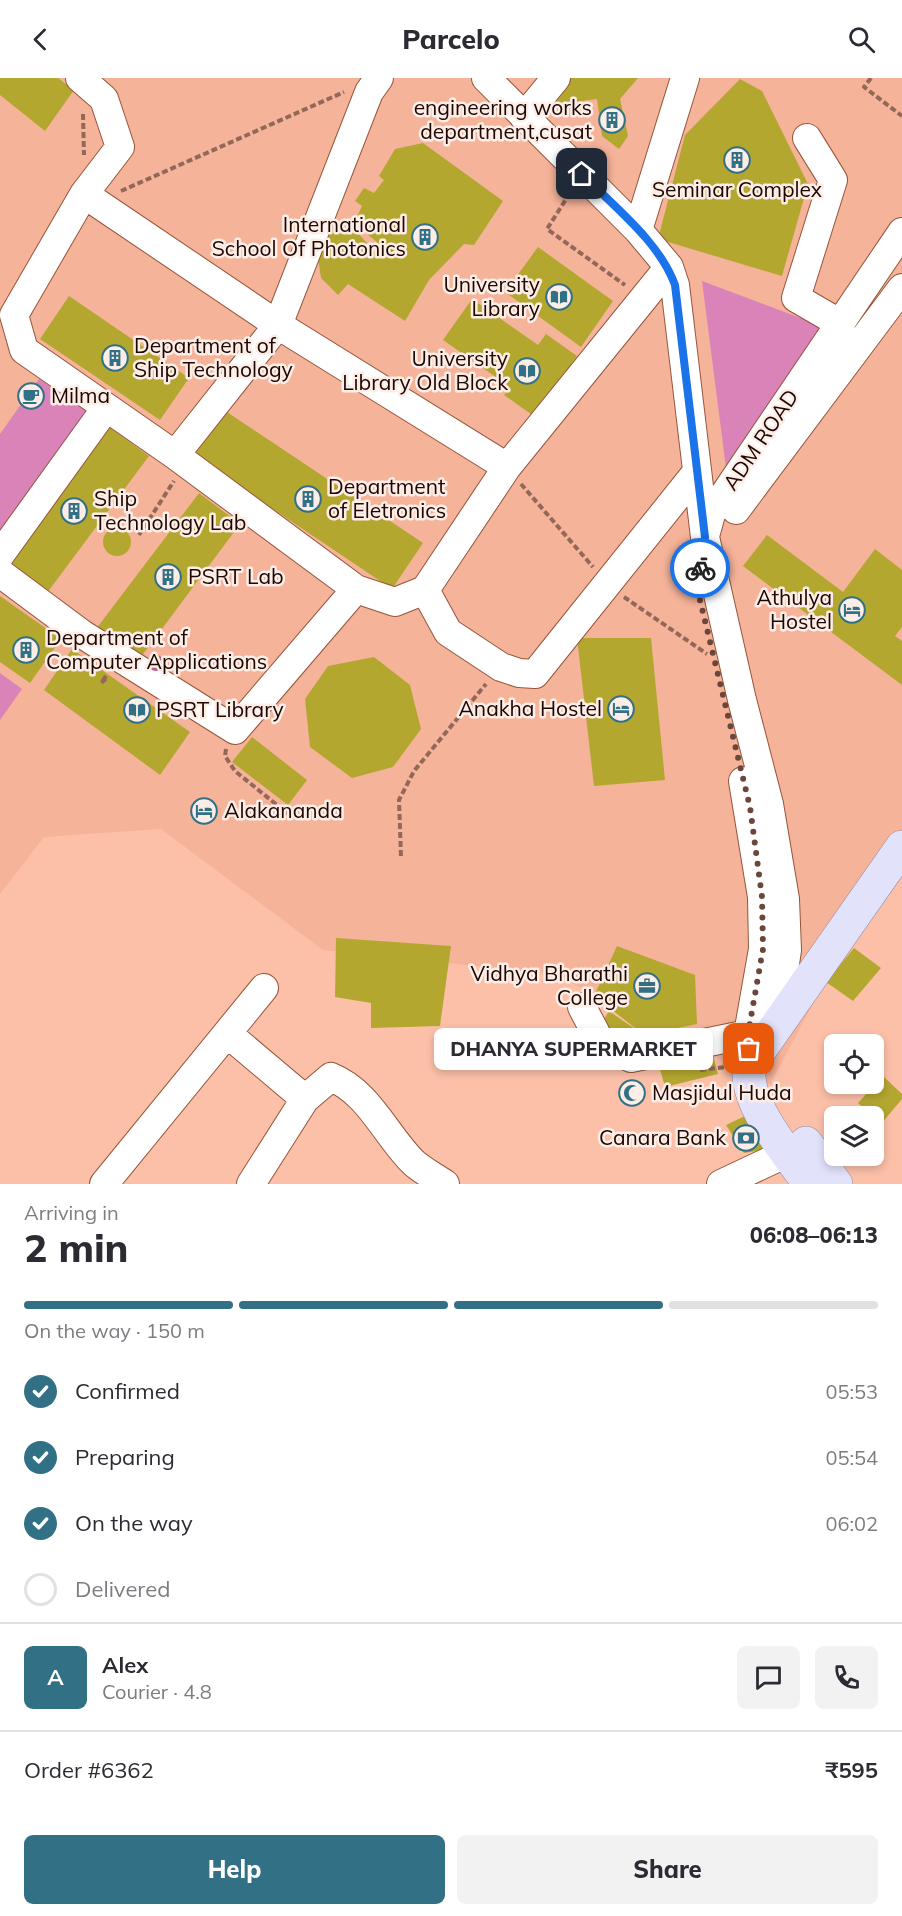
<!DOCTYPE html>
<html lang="en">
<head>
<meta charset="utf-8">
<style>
  body { margin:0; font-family:Mulish,sans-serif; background:#f2f2f3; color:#2b2b33; height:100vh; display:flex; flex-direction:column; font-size:22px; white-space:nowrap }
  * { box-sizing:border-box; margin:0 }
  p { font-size:20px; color:#7c7c81 }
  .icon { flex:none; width:33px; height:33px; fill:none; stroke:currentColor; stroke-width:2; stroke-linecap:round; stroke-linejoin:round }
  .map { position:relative; height:1106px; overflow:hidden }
  .sheet { display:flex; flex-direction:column; background:#fff; flex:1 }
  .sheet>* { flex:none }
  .controls { position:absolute; left:824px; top:956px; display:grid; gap:12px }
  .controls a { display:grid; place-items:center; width:60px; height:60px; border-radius:9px; background:#fff; box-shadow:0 3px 9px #0003; font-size:30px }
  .pin { position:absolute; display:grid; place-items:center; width:51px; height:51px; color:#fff; margin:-26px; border-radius:12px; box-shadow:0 3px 9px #0006 }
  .courier { position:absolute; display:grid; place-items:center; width:60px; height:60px; margin:-30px; border:4px solid #1a73e8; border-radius:50%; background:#fff; color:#222; box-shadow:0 2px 8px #0007 }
  .bubble { position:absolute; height:42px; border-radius:9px; background:#fff; box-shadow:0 3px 9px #0003; font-size:20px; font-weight:800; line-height:42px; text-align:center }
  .overview em { font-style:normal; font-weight:800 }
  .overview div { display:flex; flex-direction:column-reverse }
  .overview { display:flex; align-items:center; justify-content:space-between; height:102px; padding:0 24px }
  h1 { font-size:39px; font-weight:800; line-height:45px }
  .bar { display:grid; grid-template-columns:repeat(4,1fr); gap:9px 6px; align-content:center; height:72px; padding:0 24px }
  .bar i { height:8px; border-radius:4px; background:#e1e1e2 }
  .bar .selected { background:#317085 }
  .bar p { grid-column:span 4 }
  .line { display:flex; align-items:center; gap:15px; padding:0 24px; border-top:2px solid #e1e1e2 }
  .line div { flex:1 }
  .round { display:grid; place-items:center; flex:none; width:63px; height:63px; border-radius:9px; background:#f2f2f3 }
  ol { padding:0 24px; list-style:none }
  li { display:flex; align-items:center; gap:18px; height:66px }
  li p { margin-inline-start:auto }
  li .icon { padding:6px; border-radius:50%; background:#317085; color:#fff; stroke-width:4 }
  li:last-child { color:#7c7c81 }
  li i { width:33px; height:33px; border:3px solid #e1e1e2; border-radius:50% }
  .cta { display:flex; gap:12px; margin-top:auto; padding:12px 24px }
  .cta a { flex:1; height:69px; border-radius:9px; background:#317085; color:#fff; font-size:24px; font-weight:800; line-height:69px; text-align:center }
  .cta a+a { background:#f2f2f3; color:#2b2b33 }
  header { display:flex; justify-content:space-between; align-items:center; height:78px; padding:0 24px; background:#fff; font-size:27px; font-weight:800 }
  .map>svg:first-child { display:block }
  .built { fill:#f5b399 }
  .green { fill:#da83b9 }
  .building { fill:#b4a730 }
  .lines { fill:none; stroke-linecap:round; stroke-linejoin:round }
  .minor-casing { stroke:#96553a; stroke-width:30 }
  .major-casing { stroke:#9089a2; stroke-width:34 }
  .path { stroke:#936859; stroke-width:4; stroke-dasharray:6 3; stroke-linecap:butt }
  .minor { stroke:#fff; stroke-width:28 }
  .major { stroke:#e2e3fb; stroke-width:33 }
  .tree { fill:#ba6183 }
  .done { stroke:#6b463b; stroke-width:6; stroke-dasharray:0 10.8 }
  .route { stroke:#1a73e8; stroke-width:8 }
  .labels { text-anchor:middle; stroke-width:5; stroke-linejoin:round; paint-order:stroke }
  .poi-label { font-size:21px; fill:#1d0500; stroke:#fdede7; text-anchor:start }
  .street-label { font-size:21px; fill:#1d0500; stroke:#fdede7 }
</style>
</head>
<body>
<header><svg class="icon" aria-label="back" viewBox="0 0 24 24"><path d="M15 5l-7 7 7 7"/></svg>Parcelo<svg class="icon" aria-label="search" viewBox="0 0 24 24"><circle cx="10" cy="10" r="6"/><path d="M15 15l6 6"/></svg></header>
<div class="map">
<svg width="902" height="1106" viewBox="0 0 902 1106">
  <rect width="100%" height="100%" fill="#fcc0a8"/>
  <path class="built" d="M0 0H902V757L770 1007 554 896 323 872 161 751 44 759 0 816Z"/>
  <path class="green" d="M702 203 827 250 726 390Z
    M39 301 90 335 0 458V356Z
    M0 595 22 611 0 642Z"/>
  <path class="building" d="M0 0H58L74 12 45 53 0 17Z
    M569 0H638L620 21 628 58 619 71 602 58 597 21 557 26 549 2Z
    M740 1 762 13 808 106 782 198 658 161 685 57Z
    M423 65 503 123 474 167 464 166 429 202 405 243 348 206 338 217 321 200 316 167 330 149 356 153 376 175 378 165 354 145 362 128 355 123 364 110 374 115 384 102 379 98 395 71Z
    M538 169 613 223 581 269 505 214Z
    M69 218 189 300 160 342 40 261Z
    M472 221 538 267 546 256 577 278 535 339 504 317 510 309 443 262Z
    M29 306 42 315 32 330 19 321Z
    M224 332 423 465 392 511 194 378Z
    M105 346 149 378 44 519 0 487Z
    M199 415 240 446 138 583 96 551Z
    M103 464a14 14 0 1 1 28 0a14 14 0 1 1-28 0Z
    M767 457 843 514 875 471 902 492V549L895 558 902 563V607L743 488Z
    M0 518 61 561 30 605 0 584Z
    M577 560H651L665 702 594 708Z
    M72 571 190 654 160 697 44 612Z
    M374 579 410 607 421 651 393 689 352 700 310 669 305 621 328 588Z
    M252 659 307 702 288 727 232 684Z
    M336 860 451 868 440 948 371 950V925L335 919Z
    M617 868 695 897 697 946 644 957 594 918Z
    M854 870 881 890 853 923 826 904Z
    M609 933 641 955 629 972 598 951Z
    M711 970 718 996 665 1009 658 984Z
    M883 998 902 1016V1021L881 1046 858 1025Z
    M747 1037 764 1072 744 1075 726 1047Z"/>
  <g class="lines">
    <g class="minor-casing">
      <path id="minor" d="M80 0 104 21 120 69 84 116 14 237 24 272 175 377 356 511 395 524 425 512 507 389 669 189
        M486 0 638 152 669 189 675 207 705 459 742 622 769 726 785 821 787 872 782 906 763 955
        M524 39 556 0
        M807 60 833 102 796 220 841 246
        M84 116 278 247 507 389
        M638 152 685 0
        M175 377 278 247 369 14 379 0
        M736 432 902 210
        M705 458 711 436 902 154
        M0 477 106 330
        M0 495 82 556 235 652 356 511
        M425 512 448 554 501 589 519 595 535 596 696 395
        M743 703 762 819 763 871 748 956
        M582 929 601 965 631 980 748 956
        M228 956 305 1021
        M104 1106 264 910
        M251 1106 305 1021 331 999C369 1014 386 1058 414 1085 423 1093 435 1099 445 1106
        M721 1106 787 1075"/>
    </g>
    <g class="major-casing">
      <path id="major" d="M806 1065 836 1106
        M810 1106C789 1078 741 1022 750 986L902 769"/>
    </g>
    <path class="path" d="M871 0 864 9 902 38
      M83 36 84 77
      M121 113 344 14
      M570 115 547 151 625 207
      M521 406 593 489
      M139 457 174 403
      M624 519 707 576
      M45 582 52 587
      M106 598 101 605 108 599
      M226 671 225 678 235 693 288 736
      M401 778 399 722 414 693 486 606
      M700 992 726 989"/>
    <use href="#minor" class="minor"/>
    <use href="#major" class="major"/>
  </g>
  <circle class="tree" cx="156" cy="585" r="8"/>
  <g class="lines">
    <path class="done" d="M700 490 699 518 750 729 762 819 763 871 748 956 749 971"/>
    <path class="route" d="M582 96C614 129 659 163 675 207L705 459 700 490"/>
  </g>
  <defs>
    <g id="building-ring" transform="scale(1.35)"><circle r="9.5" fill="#fdede7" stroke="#317085" stroke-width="1.5"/><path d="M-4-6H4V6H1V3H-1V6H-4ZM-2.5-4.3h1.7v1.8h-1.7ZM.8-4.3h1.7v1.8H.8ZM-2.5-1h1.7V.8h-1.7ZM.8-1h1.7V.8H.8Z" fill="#317085"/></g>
    <g id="library-ring" transform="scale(1.35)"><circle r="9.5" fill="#fdede7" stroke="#317085" stroke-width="1.5"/><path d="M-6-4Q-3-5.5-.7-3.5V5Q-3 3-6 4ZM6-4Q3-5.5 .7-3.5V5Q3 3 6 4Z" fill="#317085"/></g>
    <g id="cafe-ring" transform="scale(1.35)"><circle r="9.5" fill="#fdede7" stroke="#317085" stroke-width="1.5"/><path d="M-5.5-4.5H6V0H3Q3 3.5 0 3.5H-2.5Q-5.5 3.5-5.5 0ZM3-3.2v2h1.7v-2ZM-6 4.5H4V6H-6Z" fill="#317085"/></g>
    <g id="hotel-ring" transform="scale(1.35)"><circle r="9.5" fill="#fdede7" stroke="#317085" stroke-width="1.5"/><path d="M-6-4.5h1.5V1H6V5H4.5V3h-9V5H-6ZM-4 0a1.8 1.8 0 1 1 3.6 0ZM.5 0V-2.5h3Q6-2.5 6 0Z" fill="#317085"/></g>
    <g id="office-ring" transform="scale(1.35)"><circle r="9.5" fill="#fdede7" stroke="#317085" stroke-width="1.5"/><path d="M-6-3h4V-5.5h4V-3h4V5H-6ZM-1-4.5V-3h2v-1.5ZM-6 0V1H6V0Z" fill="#317085"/></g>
    <g id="mosque-ring" transform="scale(1.35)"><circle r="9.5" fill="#fdede7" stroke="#317085" stroke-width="1.5"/><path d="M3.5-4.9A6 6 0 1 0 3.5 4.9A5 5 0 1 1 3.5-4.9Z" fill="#317085"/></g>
    <g id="bank-ring" transform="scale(1.35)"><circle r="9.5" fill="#fdede7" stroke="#317085" stroke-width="1.5"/><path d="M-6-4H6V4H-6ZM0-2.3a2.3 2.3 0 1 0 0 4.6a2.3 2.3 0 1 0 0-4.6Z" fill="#317085"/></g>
  </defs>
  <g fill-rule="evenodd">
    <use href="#building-ring" x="612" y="42"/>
    <use href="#building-ring" x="737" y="82"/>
    <use href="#building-ring" x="425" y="159"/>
    <use href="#library-ring" x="559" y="219"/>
    <use href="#building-ring" x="115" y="280"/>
    <use href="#library-ring" x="527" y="293"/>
    <use href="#cafe-ring" x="31" y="318"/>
    <use href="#building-ring" x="308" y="421"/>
    <use href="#building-ring" x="74" y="433"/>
    <use href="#building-ring" x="168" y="499"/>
    <use href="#hotel-ring" x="852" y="532"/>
    <use href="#building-ring" x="26" y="572"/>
    <use href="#hotel-ring" x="621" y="631"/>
    <use href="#library-ring" x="137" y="632"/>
    <use href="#hotel-ring" x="204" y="733"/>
    <use href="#office-ring" x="647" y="908"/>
    <use href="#mosque-ring" x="632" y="1015"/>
    <use href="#bank-ring" x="746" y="1060"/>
  </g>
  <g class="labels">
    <g class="poi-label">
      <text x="592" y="37" text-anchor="end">engineering works<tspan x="592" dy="24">department,cusat</tspan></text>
      <text x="737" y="119" text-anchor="middle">Seminar Complex</text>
      <text x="406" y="154" text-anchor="end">International<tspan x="406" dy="24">School Of Photonics</tspan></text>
      <text x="540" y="214" text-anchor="end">University<tspan x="540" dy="24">Library</tspan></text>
      <text x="134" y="275">Department of<tspan x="134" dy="24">Ship Technology</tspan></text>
      <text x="508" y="288" text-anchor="end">University<tspan x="508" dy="24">Library Old Block</tspan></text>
      <text x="51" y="325">Milma</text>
      <text x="328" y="416">Department<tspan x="328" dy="24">of Eletronics</tspan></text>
      <text x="94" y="428">Ship<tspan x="94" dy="24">Technology Lab</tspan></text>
      <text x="188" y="506">PSRT Lab</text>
      <text x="832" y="527" text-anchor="end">Athulya<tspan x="832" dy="24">Hostel</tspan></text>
      <text x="46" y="567">Department of<tspan x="46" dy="24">Computer Applications</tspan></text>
      <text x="602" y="638" text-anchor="end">Anakha Hostel</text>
      <text x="156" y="639">PSRT Library</text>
      <text x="224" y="740">Alakananda</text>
      <text x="628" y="903" text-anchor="end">Vidhya Bharathi<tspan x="628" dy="24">College</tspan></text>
      <text x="652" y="1022">Masjidul Huda</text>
      <text x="726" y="1067" text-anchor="end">Canara Bank</text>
    </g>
    <g class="street-label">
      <text transform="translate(761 362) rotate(-56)" y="7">ADM ROAD</text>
    </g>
  </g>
</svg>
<div class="controls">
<a><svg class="icon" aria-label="locate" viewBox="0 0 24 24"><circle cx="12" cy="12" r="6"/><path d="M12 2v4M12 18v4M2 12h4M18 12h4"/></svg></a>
<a><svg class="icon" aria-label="layers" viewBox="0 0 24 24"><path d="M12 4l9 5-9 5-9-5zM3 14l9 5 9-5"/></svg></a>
</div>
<div class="pin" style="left:749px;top:971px;background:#ea580c"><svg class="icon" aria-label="bag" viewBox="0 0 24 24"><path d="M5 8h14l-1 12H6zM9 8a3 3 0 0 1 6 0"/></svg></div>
<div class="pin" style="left:582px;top:96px;background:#1f2937"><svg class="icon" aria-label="home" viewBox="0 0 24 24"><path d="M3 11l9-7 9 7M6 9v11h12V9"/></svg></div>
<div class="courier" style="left:700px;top:490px"><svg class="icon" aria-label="bike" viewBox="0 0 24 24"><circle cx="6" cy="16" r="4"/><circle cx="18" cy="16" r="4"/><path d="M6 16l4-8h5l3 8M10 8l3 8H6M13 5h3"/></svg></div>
<div class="bubble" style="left:434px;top:950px;width:279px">DHANYA SUPERMARKET</div>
</div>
<section class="sheet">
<div class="overview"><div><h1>2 min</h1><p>Arriving in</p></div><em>06:08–06:13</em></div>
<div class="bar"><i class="selected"></i><i class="selected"></i><i class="selected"></i><i></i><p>On the way · 150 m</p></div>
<ol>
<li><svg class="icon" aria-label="check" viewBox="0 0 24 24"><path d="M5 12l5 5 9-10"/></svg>Confirmed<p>05:53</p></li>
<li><svg class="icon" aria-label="check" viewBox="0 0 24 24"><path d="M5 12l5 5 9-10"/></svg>Preparing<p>05:54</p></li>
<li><svg class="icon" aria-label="check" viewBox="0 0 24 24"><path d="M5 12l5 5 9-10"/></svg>On the way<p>06:02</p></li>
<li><i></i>Delivered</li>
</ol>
<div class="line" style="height:108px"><b class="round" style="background:#317085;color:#fff">A</b><div><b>Alex</b><p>Courier · 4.8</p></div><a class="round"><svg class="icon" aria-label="chat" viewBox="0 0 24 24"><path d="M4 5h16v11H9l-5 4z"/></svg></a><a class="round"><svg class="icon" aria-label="phone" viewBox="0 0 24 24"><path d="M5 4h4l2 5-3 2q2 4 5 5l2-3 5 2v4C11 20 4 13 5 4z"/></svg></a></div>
<div class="line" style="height:78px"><div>Order #6362</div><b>₹595</b></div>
<div class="cta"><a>Help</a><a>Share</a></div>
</section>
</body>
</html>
